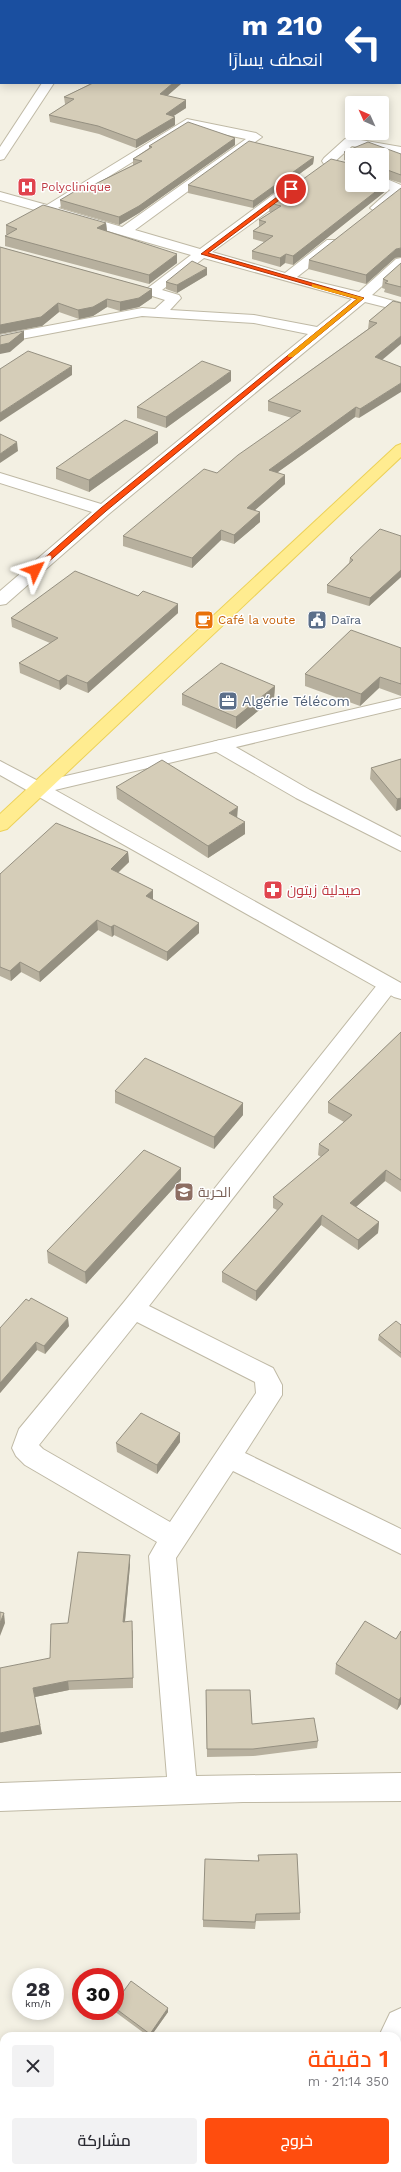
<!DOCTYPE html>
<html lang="ar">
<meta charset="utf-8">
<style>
body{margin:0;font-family:"Work Sans",Cairo,sans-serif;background:#f2f2f3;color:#2b2b33;direction:rtl;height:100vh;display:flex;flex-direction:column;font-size:15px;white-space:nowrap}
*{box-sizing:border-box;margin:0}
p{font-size:13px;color:#7c7c81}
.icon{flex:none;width:22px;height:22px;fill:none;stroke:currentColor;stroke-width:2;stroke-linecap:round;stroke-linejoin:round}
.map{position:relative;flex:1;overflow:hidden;direction:ltr}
.panel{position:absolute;left:0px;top:2032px;width:401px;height:140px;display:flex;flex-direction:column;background:#fff;border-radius:12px 12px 0 0;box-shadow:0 2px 10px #0003;direction:rtl}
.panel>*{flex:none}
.hud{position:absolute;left:0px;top:0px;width:401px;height:84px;box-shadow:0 2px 10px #0003;direction:rtl;background:#1a4fa0;color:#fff;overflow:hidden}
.needle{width:26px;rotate:315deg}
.controls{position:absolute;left:345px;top:96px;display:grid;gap:8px}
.controls a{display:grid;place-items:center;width:44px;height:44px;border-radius:4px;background:#fff;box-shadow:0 2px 10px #0003;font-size:20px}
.speed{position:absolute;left:12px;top:1968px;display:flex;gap:8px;font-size:20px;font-weight:700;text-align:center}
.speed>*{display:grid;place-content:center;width:52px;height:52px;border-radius:50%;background:#fff;box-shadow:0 2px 10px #0003;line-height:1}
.speed small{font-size:10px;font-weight:400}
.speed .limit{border:6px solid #d22;background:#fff;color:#111}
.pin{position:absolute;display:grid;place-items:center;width:34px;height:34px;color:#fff;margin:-17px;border:2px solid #fff;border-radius:50%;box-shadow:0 1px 4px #0007}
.me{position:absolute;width:44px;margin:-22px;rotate:49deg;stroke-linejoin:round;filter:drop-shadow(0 0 3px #0008)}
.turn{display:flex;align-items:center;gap:14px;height:84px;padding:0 12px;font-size:18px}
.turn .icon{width:52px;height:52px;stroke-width:2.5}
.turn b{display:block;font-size:28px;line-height:34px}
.round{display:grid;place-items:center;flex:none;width:42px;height:42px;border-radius:4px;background:#f2f2f3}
.overview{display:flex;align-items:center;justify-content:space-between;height:68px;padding:0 12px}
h1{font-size:24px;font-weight:600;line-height:30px;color:#ff4d0e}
.button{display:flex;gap:8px;margin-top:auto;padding:8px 12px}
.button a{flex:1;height:46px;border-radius:4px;background:#ff4d0e;color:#fff;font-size:16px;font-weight:600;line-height:46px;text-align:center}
.button a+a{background:#f2f2f3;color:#2b2b33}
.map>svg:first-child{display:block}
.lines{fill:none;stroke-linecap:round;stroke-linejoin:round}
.service-casing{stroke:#bfb9a5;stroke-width:16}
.minor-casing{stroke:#bfb9a5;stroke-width:2}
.tertiary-casing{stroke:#bfb9a5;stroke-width:2}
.primary-casing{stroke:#ecd158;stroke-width:2}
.service{stroke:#fff;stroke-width:14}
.minor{fill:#fff;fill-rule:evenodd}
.tertiary{fill:#fff;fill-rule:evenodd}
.primary{fill:#ffec90;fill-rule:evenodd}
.wall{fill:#b7b09e}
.shaded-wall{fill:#959081}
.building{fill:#d5cdb8;stroke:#959081}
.route{fill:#ff4d0e;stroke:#a63209}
.slow{fill:#f59e0b}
.labels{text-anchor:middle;stroke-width:3;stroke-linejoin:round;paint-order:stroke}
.far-health-label{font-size:12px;fill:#be3a42;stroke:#fff;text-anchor:start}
.far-food-label{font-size:12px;fill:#c56008;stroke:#fff;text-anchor:start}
.far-service-label{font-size:12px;fill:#4e5e75;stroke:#fff;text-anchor:start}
.service-label{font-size:14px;fill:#4e5e75;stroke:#fff;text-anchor:start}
.health-label{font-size:14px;fill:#be3a42;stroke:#fff;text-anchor:start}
.education-label{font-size:14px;fill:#785e54;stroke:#fff;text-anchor:start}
</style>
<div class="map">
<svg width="401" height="2172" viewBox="0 0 401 2172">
<rect width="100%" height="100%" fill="#f3f0e3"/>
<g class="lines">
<defs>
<polyline id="service" points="66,1 67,0"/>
<g id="minor">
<path d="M187,119L256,133L262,137L135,230L200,249L289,183H299L300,186L299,189L212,252L285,273L327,240H337L339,243L337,246L297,277L359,292L396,259L401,258V269L372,295L401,303V311L365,302L110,513L6,604L0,605V591L92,512L0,483V473L101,504L308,334L254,323L142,316L0,343V335L142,308L155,309L165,300L146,294L144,291L191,255L0,200V192L47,205ZM189,127L246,139L122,227L58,208ZM204,258L352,299L317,327L254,315L170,310L181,298L179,295L162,290Z"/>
<polygon points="349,138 401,147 401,155 352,146 332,164 324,164 322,161 324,158 345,139"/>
<polygon points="382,177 401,185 401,194 381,211 376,212 370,208 390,190 380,185 382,185"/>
<polygon points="220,740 227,742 310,790 401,837 401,851 296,798 213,750 211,746 213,742"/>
<path d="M388,978L395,980L398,985L395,990L149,1306L273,1368L282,1385V1395L245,1453L401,1529V1554L233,1471L176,1558L196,1776L401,1773V1801L243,1802L0,1811V1783L167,1777L149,1556L157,1542L25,1465L16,1456L12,1448L19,1429L124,1302L381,980ZM137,1322L255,1382L256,1393L170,1522L43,1449L39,1445Z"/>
</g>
<g id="tertiary">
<polygon points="42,83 54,83 4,159 0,160 0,147"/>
<polygon points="401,698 401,708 55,790 401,983 401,999 394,997 0,775 0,761 40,782"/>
<polygon points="401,2008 401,2049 397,2051 397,2036 379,2036 390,2013"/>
<polygon points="313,2168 347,2168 345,2172 311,2172"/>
</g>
<polygon id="primary" points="401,444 401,457 7,829 0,831 0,814 396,446"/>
</defs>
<use href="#service" class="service-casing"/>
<use href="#minor" class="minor-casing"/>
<use href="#tertiary" class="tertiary-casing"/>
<use href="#primary" class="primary-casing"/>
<use href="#service" class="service"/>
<use href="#minor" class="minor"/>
<use href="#tertiary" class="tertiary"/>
<use href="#primary" class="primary"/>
</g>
<g class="wall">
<polygon points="122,0 187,0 186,1 120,1"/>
<polygon points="271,0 370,0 369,1 269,1"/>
<polygon points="89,83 182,83 167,96 186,100 186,108 173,116 175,125 136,148 99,134 50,122 49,115 65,105 65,104 64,97 90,84"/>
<polygon points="235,145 139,213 119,225 61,208 60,200 81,191 133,165 133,159 149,148 149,146"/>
<polygon points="344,152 401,154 401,183 382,177 382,155 352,155 352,163 344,160"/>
<polygon points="314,157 313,164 253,208 188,193 188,185"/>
<polygon points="388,182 387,190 293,265 285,263 280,267 252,259 252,251 264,242 253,239 253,231 259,227 259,220 271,212 269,212 270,203"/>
<polygon points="106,223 107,231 177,263 149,284 5,246 5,236 7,235 6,234 6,225"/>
<polygon points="0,247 152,289 152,298 139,307 120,311 107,307 93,316 79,319 59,312 42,326"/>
<polygon points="395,258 366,284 308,269 309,260"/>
<polygon points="401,263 401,297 384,292 385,289 382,288 383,279"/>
<polygon points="207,275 177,293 166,289 166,282"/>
<polygon points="393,301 382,360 359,418 355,417 278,472 285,484 255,510 260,522 234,544 221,540 192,568 123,546 123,536 217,473 292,418 268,411 268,401 368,329 369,321"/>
<polygon points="231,381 166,428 137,418 137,407"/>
<polygon points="158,432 158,443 89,492 56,479 56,468"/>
<polygon points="401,536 401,577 369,606 327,593 327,585 349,563 350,558"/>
<polygon points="178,613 88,693 67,684 60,690 20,673 19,663 50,643 12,627 11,618"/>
<polygon points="401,648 401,696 379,688 360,706 305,686 305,674"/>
<polygon points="275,686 274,698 236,729 182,705 182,694"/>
<polygon points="401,759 401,809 396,811 370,779 371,768"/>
<polygon points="116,787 245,834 208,858 117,799"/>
<polygon points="128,852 129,862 118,873 153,890 153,900 199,923 199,933 167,961 114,935 112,937 98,930 40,982 21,972 11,981 0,976 0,874"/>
<polygon points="401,1032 401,1192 385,1181 356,1207 379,1222 378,1233 358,1250 321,1225 256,1301 222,1282 222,1272 277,1210 273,1208 273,1197 321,1157 318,1155 319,1144 344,1122 328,1113 328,1102"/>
<polygon points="115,1091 243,1103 243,1115 214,1149 115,1103"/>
<polygon points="181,1168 181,1180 86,1284 48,1263 47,1251"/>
<polygon points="401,1325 401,1358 378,1340 379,1335"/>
<polygon points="69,1326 45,1354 37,1350 0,1393 0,1328"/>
<polygon points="180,1433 180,1442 157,1474 117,1452 116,1443"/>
<polygon points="130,1565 125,1622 133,1631 133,1688 69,1690 35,1697 42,1734 0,1743 50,1658"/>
<polygon points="401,1631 401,1704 397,1710 335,1674 336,1664 396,1639"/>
<polygon points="206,1690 252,1724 318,1741 317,1748 253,1756 207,1757"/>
<polygon points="258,1855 300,1913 300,1920 256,1921 255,1929 203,1927 203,1920 258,1861"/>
<polygon points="115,2003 168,2012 151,2036 148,2036 114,2011 115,2011"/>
</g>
<g class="shaded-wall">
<polygon points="2,0 24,0 22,1 1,1 1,11 0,11 0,1"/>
<polygon points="179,0 187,0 186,1 179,1"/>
<rect x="329" y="0" width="9" height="1"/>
<polygon points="362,0 370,0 369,1 362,1"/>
<polygon points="1,75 1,83 0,84 0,76"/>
<polygon points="173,83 182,83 160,102 160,94"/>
<polygon points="186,100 186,108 166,121 166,114"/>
<polygon points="175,117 175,125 136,148 136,140"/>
<polygon points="235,138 235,145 139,213 119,225 119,217"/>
<polygon points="314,157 313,164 253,208 253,201"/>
<polygon points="388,182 387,190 293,265 293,256"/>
<polygon points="106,223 107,232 97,228"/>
<polygon points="401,248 401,257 395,258 366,284 366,275 396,249"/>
<polygon points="177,254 177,263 149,284 149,275"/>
<polygon points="286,254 285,263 280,267 280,258"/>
<polygon points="207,268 207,275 177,293 177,285"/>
<polygon points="152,289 152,298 139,307 120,311 120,302"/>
<polygon points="107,299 107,307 93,316 79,319 78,310"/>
<polygon points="58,303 59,312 42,326 0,334 0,325"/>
<polygon points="24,331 24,340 10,352 0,354 0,345"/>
<polygon points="401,336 401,344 375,366 375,357"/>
<polygon points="72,366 72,375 0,422 0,413"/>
<polygon points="231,371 231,381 166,428 166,417"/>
<polygon points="401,383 401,392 359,418 360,409"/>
<polygon points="356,407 355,417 268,479 269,470"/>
<polygon points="158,432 158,443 89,492 89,480"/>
<polygon points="17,442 18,451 0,463 0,454"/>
<polygon points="285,475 285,484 247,517 247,508"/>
<polygon points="260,512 260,522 234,544 234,535"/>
<polygon points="221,530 221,540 192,568 192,558"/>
<polygon points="401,570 401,577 369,606 370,598"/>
<polygon points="178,604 178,613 88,693 87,683"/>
<polygon points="67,675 67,684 60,690 59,681"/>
<polygon points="380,677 379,688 360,706 361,694"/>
<polygon points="275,686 274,698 236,729 236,717"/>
<polygon points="401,798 401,809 396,811 397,799"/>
<polygon points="238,807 237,819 229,813"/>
<polygon points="245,822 245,834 208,858 208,846"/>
<polygon points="128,852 129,862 111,879 111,869"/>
<polygon points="153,890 153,900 146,906 146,896"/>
<polygon points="97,920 98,930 40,982 39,972"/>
<polygon points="199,923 199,933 167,961 167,952"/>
<polygon points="114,925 114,935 112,937 111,927"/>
<polygon points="20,962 21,972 11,981 10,971"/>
<polygon points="243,1103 243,1115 214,1149 214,1137"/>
<polygon points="181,1168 181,1180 86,1284 85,1272"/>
<polygon points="386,1170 385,1181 349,1213 350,1203"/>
<polygon points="322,1215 321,1225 256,1301 256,1291"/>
<polygon points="379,1222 378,1233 358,1250 358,1240"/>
<polygon points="68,1318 69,1326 45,1354 44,1346"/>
<polygon points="36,1342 37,1350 0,1393 0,1383"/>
<polygon points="180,1433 180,1442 157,1474 157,1465"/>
<polygon points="130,1555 130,1565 124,1631 123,1622"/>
<polygon points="4,1613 5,1623 0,1636 0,1623"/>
<polygon points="68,1681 69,1690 35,1697 33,1688"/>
<polygon points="401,1697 401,1704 397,1710 399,1700"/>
<polygon points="40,1725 42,1734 0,1743 0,1733"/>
<polygon points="168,2008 168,2012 151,2036 150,2036 150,2034"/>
<polygon points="148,2168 154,2168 154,2170 152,2172 145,2172"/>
</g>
<g class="building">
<polygon points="122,0 171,0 170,1 120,1"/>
<polygon points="271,0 313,0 312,1 269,1"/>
<polygon points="0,63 1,63 1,75 0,76"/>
<polygon points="93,83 173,83 160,94 186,100 166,114 175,117 136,140 98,126 49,115 74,99 64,97"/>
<polygon points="188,122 235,138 139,206 119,217 60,200 77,190 81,191 142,161 133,159 152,147 149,146"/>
<polygon points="249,141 314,157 253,201 188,185"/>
<polygon points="368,142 401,154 401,175 382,168 382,155 354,155 344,152"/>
<polygon points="331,159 352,164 352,185 382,185 382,178 388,182 293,256 286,254 280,258 252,251 273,236 253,231 266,222 259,220 281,206 270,203"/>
<polygon points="401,188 401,248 396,249 366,275 309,260"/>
<polygon points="43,205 106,223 97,228 177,254 149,275 5,236 17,229 6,225"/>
<polygon points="0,247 152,289 139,298 120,302 107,299 93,307 78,310 58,303 41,317 0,325"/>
<polygon points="192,261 207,268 177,285 166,282"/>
<polygon points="401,263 401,287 385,283 388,281 383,279"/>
<polygon points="393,301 401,303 401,336 375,357 401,367 401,383 360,409 356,407 269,470 285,475 247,508 260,512 234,535 221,530 192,558 123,536 204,469 217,473 238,455 301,411 268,401 377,323 369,321"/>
<polygon points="24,331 9,343 0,345 0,336"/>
<polygon points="28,351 72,366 0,413 0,369"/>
<polygon points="202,361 231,371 166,417 137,407"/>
<polygon points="125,420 158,432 89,480 56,468"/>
<polygon points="0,434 17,442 0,454"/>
<polygon points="380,529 401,536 401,570 370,598 327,585 353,560 350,558"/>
<polygon points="75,571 138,596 143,591 178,604 87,683 67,675 59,681 19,663 58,638 11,618"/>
<polygon points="351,630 401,648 401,684 380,677 361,694 305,674"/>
<polygon points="221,663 275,686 236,717 182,694"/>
<polygon points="401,759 401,798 397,799 371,768"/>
<polygon points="162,760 238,807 229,813 245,822 208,846 116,787"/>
<polygon points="56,823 128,852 111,869 153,890 146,896 199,923 167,952 114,925 111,927 97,920 39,972 20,962 10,971 0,967 0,874"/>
<polygon points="401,1032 401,1180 386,1170 350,1203 379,1222 358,1240 322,1215 256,1291 222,1272 283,1204 273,1197 329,1150 319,1144 352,1115 328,1102"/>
<polygon points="145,1058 243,1103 214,1137 115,1091"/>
<polygon points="144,1150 181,1168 85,1272 47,1251"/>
<polygon points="31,1298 68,1318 44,1346 36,1342 0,1383 0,1328 26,1299 29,1301"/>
<polygon points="396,1321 401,1325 401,1353 379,1335"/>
<polygon points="141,1413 180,1433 157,1465 116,1443"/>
<polygon points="78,1552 130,1555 123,1622 132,1621 133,1678 68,1681 33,1688 40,1725 0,1733 0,1668 50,1658 51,1624 68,1623"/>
<polygon points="0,1612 4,1613 0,1623"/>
<polygon points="365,1621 396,1639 401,1631 401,1697 399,1700 336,1664"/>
<polygon points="206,1690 250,1690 252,1724 314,1718 318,1741 253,1749 207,1749"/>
<polygon points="297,1854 300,1913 256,1914 255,1922 203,1920 205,1859 259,1861 258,1855"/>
<polygon points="131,1981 168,2008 150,2034 115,2008 115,2003"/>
<polygon points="28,2168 148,2168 145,2172 108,2172 107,2171 107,2172 25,2172"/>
</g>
<polygon class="route" points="289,188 294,189 208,253 364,298 106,511 37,572 32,572 32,569 101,508 357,299 201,254"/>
<polygon class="slow" points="312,284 364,298 293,357 288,357 288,355 357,299 312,287"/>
<defs>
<symbol id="hospital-square" viewBox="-11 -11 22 22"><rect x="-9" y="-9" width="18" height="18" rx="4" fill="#e0444e" stroke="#fff"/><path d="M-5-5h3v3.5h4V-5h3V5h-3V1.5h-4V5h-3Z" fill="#fff"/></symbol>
<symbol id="cafe-square" viewBox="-11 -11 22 22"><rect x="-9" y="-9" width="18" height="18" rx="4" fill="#e8710a" stroke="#fff"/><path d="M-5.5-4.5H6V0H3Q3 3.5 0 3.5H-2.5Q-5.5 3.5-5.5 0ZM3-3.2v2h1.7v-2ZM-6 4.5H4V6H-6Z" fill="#fff"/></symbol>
<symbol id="civic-square" viewBox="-11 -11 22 22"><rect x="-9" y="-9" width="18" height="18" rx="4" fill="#5c6f8a" stroke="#fff"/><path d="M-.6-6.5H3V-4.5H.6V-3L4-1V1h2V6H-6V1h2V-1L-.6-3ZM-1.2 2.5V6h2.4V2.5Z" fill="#fff"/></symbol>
<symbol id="office-square" viewBox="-11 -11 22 22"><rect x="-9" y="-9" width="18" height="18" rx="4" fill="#5c6f8a" stroke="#fff"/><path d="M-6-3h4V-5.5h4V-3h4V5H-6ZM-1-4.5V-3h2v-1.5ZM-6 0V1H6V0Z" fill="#fff"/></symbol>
<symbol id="pharmacy-square" viewBox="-11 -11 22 22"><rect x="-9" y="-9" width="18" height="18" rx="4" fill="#e0444e" stroke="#fff"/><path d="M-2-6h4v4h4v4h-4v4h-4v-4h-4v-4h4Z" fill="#fff"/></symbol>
<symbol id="school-square" viewBox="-11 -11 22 22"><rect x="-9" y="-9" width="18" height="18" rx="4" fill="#8d6e63" stroke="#fff"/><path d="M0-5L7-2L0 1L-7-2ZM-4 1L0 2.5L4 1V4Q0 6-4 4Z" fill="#fff"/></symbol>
</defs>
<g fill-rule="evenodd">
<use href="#hospital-square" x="16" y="176" width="22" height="22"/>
<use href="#cafe-square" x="193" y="609" width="22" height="22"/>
<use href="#civic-square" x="306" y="609" width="22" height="22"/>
<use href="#office-square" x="217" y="690" width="22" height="22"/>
<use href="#pharmacy-square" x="262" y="879" width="22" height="22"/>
<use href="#school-square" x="173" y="1181" width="22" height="22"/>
</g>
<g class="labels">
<g class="far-health-label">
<text x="41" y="191">Polyclinique</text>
</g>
<g class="far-food-label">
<text x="218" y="624">Café la voute</text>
</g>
<g class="far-service-label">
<text x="331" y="624">Daïra</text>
</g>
<g class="service-label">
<text x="242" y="706">Algérie Télécom</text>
</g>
<g class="health-label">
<text x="287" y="895">صيدلية زيتون</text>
</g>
<g class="education-label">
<text x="198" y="1197">الحرية</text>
</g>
</g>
</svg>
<div class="controls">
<a><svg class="needle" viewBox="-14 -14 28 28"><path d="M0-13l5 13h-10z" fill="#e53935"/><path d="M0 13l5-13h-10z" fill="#7c7c81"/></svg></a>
<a><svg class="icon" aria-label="search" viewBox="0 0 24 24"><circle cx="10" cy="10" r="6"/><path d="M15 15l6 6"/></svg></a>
</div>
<div class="speed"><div>28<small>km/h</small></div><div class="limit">30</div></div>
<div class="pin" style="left:291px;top:189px;background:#d93025"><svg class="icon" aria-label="arrive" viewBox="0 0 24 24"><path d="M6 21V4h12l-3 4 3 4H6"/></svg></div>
<svg class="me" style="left:35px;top:570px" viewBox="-20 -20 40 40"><path d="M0-17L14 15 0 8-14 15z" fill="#ff4d0e" stroke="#fff" stroke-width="4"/></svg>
<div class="hud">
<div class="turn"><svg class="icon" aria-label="left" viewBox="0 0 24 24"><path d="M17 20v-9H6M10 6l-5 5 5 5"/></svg><div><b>210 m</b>انعطف يسارًا</div></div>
</div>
<section class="panel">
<div class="overview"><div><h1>1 دقيقة</h1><p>350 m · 21:14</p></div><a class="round"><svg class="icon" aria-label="close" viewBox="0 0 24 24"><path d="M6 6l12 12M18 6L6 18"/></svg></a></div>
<div class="button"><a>خروج</a><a>مشاركة</a></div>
</section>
</div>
